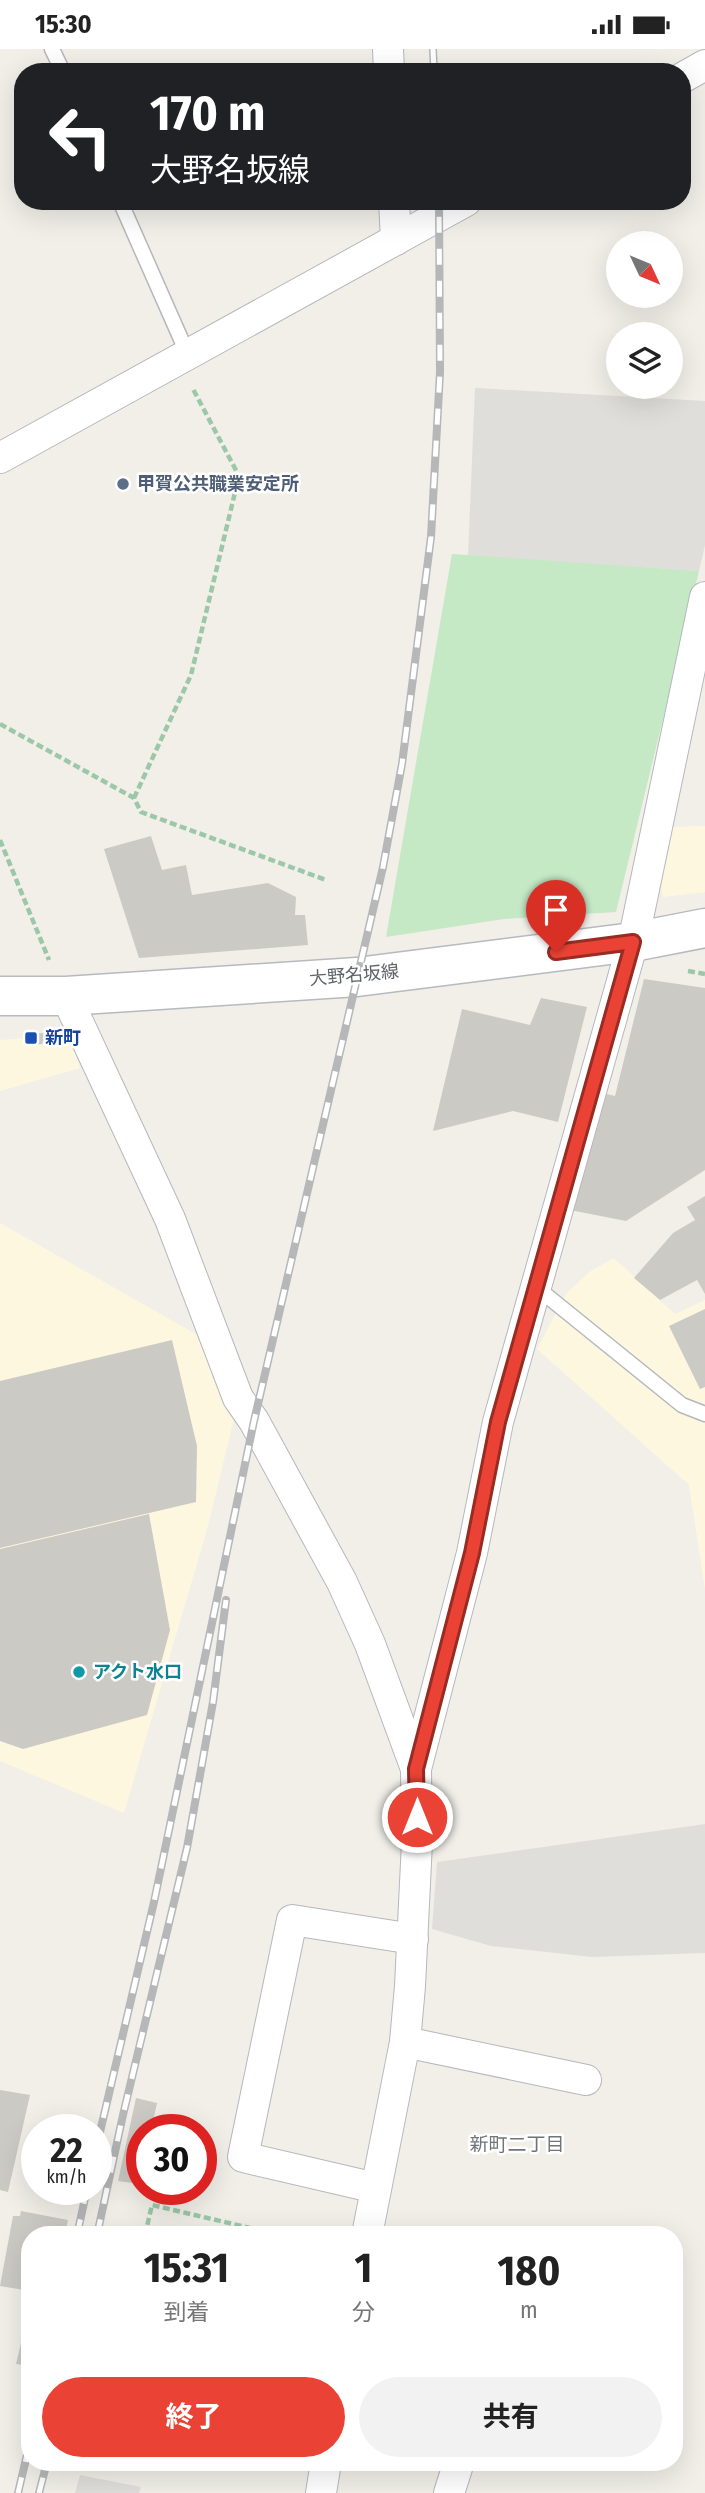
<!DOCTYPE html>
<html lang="ja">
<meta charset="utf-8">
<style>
body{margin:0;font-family:"Fira Sans Condensed","Noto Sans JP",sans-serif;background:#f2f2f2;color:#222;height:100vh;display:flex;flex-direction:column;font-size:26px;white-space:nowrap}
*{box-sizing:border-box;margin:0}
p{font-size:23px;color:#767676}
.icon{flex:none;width:38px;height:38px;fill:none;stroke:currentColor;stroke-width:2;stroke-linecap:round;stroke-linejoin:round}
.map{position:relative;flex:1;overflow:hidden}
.drawer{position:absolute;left:21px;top:2177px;width:662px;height:245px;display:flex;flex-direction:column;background:#fff;border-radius:28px;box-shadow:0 7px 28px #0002}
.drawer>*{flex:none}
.guide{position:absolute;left:14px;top:14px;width:677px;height:147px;border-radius:28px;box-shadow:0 7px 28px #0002;background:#202124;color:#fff;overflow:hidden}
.needle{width:46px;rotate:134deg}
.buttons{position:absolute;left:606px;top:182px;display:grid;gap:14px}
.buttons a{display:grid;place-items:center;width:77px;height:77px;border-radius:50%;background:#fff;box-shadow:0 7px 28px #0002;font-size:35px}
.speed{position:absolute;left:21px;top:2065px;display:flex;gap:14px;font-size:35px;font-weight:700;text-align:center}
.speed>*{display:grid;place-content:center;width:91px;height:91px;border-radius:50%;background:#fff;box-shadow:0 7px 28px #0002;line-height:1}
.speed small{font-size:18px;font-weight:400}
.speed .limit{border:10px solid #d22;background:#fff;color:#111}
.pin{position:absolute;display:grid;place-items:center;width:60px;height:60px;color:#fff;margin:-72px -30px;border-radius:50% 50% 50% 0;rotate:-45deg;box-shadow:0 0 7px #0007}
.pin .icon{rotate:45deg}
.me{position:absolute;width:77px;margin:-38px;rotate:0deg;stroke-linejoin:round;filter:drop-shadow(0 0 5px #0008)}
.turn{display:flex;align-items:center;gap:24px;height:147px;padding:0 21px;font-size:32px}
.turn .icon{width:91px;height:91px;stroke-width:2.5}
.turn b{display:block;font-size:49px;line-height:60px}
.eta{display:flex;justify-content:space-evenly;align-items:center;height:119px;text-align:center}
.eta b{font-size:42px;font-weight:700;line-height:49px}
.action{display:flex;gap:14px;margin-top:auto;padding:14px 21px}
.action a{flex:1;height:80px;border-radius:42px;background:#ea4335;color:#fff;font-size:28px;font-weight:700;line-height:80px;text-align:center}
.action a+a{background:#f2f2f2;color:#222}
.status{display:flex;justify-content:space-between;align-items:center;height:49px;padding:0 35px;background:#fff;direction:ltr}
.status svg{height:19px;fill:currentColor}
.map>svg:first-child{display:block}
.commercial{fill:#fef7e0}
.industrial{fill:#e0deda}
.green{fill:#c5e8c5}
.building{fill:#cccac5}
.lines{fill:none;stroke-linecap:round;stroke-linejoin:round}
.lane-casing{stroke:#b5b8bc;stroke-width:17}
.street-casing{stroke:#b5b8bc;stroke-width:32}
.secondary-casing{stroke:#b6babf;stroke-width:41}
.path{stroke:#9cc7a9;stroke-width:4.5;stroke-dasharray:7 3.5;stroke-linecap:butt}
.lane{stroke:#fff;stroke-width:14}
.street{stroke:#fff;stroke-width:30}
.secondary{stroke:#fff;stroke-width:38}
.rail-casing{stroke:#b6b7b8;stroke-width:8}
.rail{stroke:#fff;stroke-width:5;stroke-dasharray:16;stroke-linecap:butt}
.route-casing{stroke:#982c22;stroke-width:18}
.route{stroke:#ea4335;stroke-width:12}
.service-dot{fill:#5c6f8a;stroke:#fff;stroke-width:2.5}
.transit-dot{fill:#1a4fb4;stroke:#fff;stroke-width:2.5}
.culture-dot{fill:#0f9aa8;stroke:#fff;stroke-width:2.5}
.labels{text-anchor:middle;stroke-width:5;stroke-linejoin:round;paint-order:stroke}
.service-label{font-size:18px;font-weight:bold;fill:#4e5e75;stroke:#fff;text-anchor:start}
.street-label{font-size:18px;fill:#5f6368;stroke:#fff}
.transit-label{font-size:18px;font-weight:bold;fill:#164399;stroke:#fff;text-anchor:start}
.culture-label{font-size:18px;font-weight:bold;fill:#0d838f;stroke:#fff;text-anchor:start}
.neighbourhood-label{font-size:19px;fill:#70757a;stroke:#fff}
</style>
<div class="status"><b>15:30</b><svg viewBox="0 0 49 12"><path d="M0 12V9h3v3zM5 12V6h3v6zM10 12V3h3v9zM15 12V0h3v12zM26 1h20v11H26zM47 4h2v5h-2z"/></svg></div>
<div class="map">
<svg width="705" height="2444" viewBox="0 0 705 2444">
<rect width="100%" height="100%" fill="#f1efe8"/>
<g class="commercial">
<polygon points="705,777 705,843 663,848 660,828 669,778"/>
<polygon points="69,986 80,1019 0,1042 0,991"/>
<polygon points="0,1174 208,1292 237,1357 208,1477 124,1764 0,1712"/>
<polygon points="614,1209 675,1265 705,1251 705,1540 689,1436 537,1300 566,1245 589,1223"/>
</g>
<g class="industrial">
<polygon points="475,339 705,352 705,496 699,522 468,507"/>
<polygon points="705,1775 705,1904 592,1908 491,1897 432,1880 437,1813"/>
<polygon points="80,2426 141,2438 139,2444 75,2444"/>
</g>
<polygon class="green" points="452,505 699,522 616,863 504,870 386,888"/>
<g class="building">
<polygon points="151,787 162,821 186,816 192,846 268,834 296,848 295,866 305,866 308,896 139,909 104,800"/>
<polygon points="644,930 705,939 705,1121 626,1172 570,1161 599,1043 615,1047"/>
<polygon points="541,949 587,958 558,1073 513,1062 433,1082 462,960 530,976"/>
<polygon points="57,983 57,994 29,996 29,985"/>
<polygon points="705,1147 705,1245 697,1231 660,1251 634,1229 673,1184 695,1171 687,1158"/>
<polygon points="705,1260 705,1338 700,1340 669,1277"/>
<polygon points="172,1291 197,1397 196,1453 0,1499 0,1332"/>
<polygon points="149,1465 170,1581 147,1666 23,1700 0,1692 0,1500"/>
<polygon points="0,2041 30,2046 8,2143 0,2141"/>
<polygon points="136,2049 157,2054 151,2081 142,2081 142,2121 139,2135 118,2132"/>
<polygon points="21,2162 68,2171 65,2186 30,2186 30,2242 0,2237 13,2167 20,2167"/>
<polygon points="29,2260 30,2260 30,2317 16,2315"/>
</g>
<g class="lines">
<defs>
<g id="lane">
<polyline points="52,0 63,23"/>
<polyline points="120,152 188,306"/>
<polyline points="536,1238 682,1356 705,1365"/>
</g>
<g id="street">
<polyline points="388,0 389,23"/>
<polyline points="682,29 705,16"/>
<polyline points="394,152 396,191"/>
<polyline points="0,409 466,152"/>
<polyline points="66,947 170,1170 238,1349 254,1372 342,1533 370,1595 416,1720"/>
<polyline points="405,1993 586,2031"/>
<polyline points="376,2139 243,2108 292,1871 413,1890"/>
<polyline points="367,2186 405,1993 410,1937 417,1793 416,1720 472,1504 498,1373 633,893 705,548"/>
<polyline points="321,2444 326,2413"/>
<polyline points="449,2444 459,2413"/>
</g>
<polyline id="secondary" points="0,947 66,947 357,928 633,893 705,879"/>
</defs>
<use href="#lane" class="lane-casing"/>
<use href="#street" class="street-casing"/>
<use href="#secondary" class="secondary-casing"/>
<g class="path">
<polyline points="0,675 134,749 141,763 326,831"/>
<polyline points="134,749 191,626 239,427 193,340"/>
<polyline points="0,791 49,911"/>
<polyline points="688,922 705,925"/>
<polyline points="119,2186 121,2178"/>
<polyline points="145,2186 152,2156 280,2186"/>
</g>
<use href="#lane" class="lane"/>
<use href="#street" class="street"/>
<use href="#secondary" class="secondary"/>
<defs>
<g id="rail">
<polyline points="433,0 434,23"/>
<polyline points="96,2100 154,1853 254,1372 383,818 402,715 431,488 440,323 439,152"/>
<polyline points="77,2186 87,2140"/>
<polyline points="97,2186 123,2066 187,1799 213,1653 226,1551"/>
<polyline points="18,2444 30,2393"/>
<polyline points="39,2444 47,2413"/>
</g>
</defs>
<use href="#rail" class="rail-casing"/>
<use href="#rail" class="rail"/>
</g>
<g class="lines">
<defs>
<polyline id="route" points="417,1768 416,1720 472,1504 498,1373 633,893 556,903"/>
</defs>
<use href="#route" class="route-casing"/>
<use href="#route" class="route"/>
</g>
<circle class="service-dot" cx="123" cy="435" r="7"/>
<rect class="transit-dot" x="24" y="982" width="14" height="14" rx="3.5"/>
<circle class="culture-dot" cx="79" cy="1623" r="7"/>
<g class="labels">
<g class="service-label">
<text x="137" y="441">甲賀公共職業安定所</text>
</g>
<g class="street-label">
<text transform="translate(354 926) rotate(-5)" y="6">大野名坂線</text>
</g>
<g class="transit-label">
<text x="45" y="995">新町</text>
</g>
<g class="culture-label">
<text x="93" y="1629">アクト水口</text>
</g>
<g class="neighbourhood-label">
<text x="517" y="2102">新町二丁目</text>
</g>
</g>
</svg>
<div class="buttons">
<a><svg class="needle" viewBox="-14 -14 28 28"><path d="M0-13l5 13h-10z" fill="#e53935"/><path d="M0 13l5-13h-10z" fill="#767676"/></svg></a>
<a><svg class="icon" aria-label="layers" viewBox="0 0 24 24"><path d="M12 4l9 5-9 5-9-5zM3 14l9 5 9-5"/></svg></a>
</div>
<div class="speed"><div>22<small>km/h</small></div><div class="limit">30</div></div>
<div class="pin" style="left:556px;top:903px;background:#d93025"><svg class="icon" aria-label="arrive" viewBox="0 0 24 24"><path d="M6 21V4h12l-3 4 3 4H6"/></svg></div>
<svg class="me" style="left:417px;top:1768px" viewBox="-20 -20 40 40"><circle r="17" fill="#ea4335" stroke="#fff" stroke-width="3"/><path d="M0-11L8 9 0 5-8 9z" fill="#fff"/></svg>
<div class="guide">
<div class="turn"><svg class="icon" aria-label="left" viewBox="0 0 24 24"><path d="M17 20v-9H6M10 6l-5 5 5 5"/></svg><div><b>170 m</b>大野名坂線</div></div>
</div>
<section class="drawer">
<div class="eta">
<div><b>15:31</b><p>到着</p></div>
<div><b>1</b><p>分</p></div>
<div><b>180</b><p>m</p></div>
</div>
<div class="action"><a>終了</a><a>共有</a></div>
</section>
</div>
